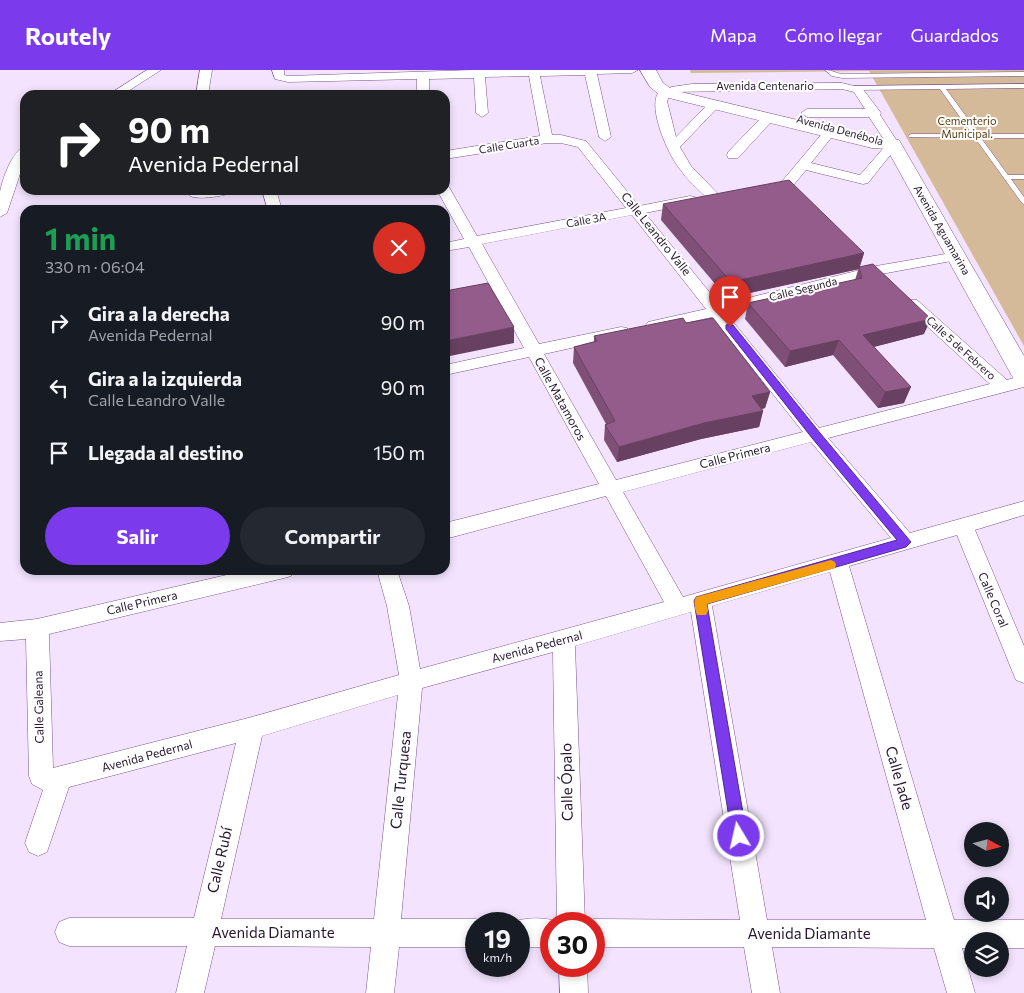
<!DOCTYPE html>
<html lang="es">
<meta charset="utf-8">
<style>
body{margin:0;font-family:Commissioner,sans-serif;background:#242831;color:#f1f3f6;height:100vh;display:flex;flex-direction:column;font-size:19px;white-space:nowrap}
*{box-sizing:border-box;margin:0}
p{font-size:16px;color:#9ea1a6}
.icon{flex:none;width:28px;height:28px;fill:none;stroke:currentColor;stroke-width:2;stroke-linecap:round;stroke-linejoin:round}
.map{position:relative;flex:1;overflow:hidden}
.panel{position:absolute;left:20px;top:135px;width:430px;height:370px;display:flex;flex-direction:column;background:#171b24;border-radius:15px;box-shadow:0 2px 8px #0003}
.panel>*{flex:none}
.guide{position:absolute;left:20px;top:20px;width:430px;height:105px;border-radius:15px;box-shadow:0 2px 8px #0003;background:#202124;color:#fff;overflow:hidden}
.needle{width:32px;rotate:97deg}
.fabs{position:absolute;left:964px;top:752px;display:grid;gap:10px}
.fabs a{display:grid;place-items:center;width:45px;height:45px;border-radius:50%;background:#171b24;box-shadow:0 2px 8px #0003;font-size:25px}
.speed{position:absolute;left:465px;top:842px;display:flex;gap:10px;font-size:25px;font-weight:700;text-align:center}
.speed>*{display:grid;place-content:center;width:65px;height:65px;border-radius:50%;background:#171b24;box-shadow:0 2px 8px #0003;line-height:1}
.speed small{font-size:12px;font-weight:400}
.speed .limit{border:8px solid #d22;background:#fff;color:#111}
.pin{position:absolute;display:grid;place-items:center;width:42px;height:42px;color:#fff;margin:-51px -21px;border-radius:50% 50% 50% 0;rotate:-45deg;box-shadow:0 0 5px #0007}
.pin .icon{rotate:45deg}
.me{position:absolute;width:55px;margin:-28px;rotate:351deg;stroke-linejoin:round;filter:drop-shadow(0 0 4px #0008)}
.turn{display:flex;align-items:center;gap:18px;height:105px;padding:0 25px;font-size:22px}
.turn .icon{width:65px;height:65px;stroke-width:2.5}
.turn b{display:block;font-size:35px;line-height:42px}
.round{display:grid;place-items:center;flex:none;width:52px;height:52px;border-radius:26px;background:#242831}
.headline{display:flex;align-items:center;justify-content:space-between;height:85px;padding:0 25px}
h1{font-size:30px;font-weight:700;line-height:38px;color:#1e9e55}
.cta{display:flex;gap:10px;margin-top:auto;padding:10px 25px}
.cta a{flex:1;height:58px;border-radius:30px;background:#7c3aed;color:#fff;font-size:20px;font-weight:700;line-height:58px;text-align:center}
.cta a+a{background:#242831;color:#f1f3f6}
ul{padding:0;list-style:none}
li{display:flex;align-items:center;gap:15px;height:65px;padding:0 25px}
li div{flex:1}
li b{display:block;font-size:19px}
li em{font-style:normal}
header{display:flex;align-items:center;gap:30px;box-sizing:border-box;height:70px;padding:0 25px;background:#7c3aed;color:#fff}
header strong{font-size:24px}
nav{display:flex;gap:28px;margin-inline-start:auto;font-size:18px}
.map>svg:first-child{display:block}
.green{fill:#d5ba99}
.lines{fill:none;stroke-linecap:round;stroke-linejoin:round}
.lane-casing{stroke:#7a558f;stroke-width:1}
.street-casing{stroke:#7a558f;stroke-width:1}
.primary-casing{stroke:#7a558f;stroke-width:1}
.lane{fill:#fff;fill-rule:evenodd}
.street{fill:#fff;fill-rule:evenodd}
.primary{fill:#fff;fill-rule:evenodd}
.wall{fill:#7f4f78}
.shaded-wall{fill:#684061}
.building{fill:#945c8b;stroke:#684061}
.route{fill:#7c3aed;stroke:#51269a}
.slow{fill:#f59e0b}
.labels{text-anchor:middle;stroke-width:4;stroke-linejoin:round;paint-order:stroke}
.far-street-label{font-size:11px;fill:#25162d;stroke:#fff}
.far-park-label{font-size:11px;fill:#583b10;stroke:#fff}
.street-label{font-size:12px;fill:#25162d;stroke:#fff}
.near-street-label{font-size:15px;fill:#25162d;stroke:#fff}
</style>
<header>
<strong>Routely</strong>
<nav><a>Mapa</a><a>Cómo llegar</a><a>Guardados</a></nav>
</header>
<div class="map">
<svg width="1024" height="923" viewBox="0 0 1024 923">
<rect width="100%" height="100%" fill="#f3e3fe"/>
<polygon class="green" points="690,0 1024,0 1024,276 869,1 691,3"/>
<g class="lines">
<defs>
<g id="lane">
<path d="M825,0C832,0 835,3 842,4L1024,2V6L842,8L832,6Z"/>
<polygon points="1024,14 1024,18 946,19 979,64 1024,64 1024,68 981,68 1008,105 1024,105 1024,109 1011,109 1024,127 1024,134 1022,133 975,68 909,67 908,66 911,64 972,64 940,19 854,20 851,18 854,16"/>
</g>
<g id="street">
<polygon points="147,0 161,0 122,25 108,25"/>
<polygon points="200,0 212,0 208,25 196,25"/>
<path d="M272,0H284V5L288,6L473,0H638L632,3L597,4L611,67L605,71L599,67L585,5L540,6L552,65H561L586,71L639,136L690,126L695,127L697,130L695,133L645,143L720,235L876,196L957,182L962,183L964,186L962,189L876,205L726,243L819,358L990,314L905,236L903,233L905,230H917L1007,310L1024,305V317L828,368L910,463L1024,431V445L975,460L1024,576V613L1016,610L1013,603L957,465L849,496L954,850H1024V878H1000V871H972V878H962L975,923H947L934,878L772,877L780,923H752L744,877H594V854H551V877H519V854L509,853C523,848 544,846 557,852L553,582L422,618L401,849H476L486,854H476V877H399L394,923H366L371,877L215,876L204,923H176L187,876H69L59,872L55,862L59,852L69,848H194L236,673L69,717L47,782L38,786L29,782L25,773L43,720L32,714L29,706L26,569L0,571V553L37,549L248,500H294L291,506L284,508L49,564L53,698L252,647L399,605L387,536L377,500H397L409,536L420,599L664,532L606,426L445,469V453L599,414L529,287L445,305V295L524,278L469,177L445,181V173L464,169L437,120H445V116L449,117L477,166L626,138L578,77L561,73H547L445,89V81L540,66L529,6L485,7L488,43L482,47L476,43L474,8L429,9V25H417V9L288,12L275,9ZM632,145L706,239L648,252L646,255L648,258L654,260L712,247L803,362L616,410L544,284L621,267L627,266L629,262L627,258L621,257L539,274L482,174ZM811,372L891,468L683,527L623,422ZM830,502L926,850H767L712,536ZM691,542L740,850L594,849L585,853L575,576ZM398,625L374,849H221L262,666Z"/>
<path d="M842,13L862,18L881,43L880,45L899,74L868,113L863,114L806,100L791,118L786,119L779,115L825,60L829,59L835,63L811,93L860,105L887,74L869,47H807L801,43L807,39H865L854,22L842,19L672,22L667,31L676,67L710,32L714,31L720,35L680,77L691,96L720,126L713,130L708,129C698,119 687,110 679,98C668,84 648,39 658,23L670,20L671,17L692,14Z"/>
<polygon points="768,44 774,48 772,51 738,88 728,88 727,85 728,82 764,45"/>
<path d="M25,77V89L7,143L0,147C0,139 0,130 0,122C2,110 12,80 25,77Z"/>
<path d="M202,120H236C230,126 195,131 189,125L191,122Z"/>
<polygon points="262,120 276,120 282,140 268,140"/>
<polygon points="559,896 587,896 588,923 560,923"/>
</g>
<polygon id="primary" points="640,0 656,0 663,13 673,20 872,68 899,70 1024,286 1024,314 1016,311 1012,306 887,79 872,78 661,26 650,17"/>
</defs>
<use href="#lane" class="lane-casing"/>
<use href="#street" class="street-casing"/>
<use href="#primary" class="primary-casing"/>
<use href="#lane" class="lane"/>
<use href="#street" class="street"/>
<use href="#primary" class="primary"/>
</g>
<g class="wall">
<polygon points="663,134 864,183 859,199 727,228 661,150"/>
<polygon points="859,197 924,264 874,277 904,333 878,338 833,285 785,297 745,249 748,233 855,210"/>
<polygon points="686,253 770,322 765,338 762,339 763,341 759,357 701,369 617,392 604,370 605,355 606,354 573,293 574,277 594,272 594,266"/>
</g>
<g class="shaded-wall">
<polygon points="864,183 859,199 727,228 731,212"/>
<polygon points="931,249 924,264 857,281 863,265"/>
<polygon points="514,257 514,273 445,287 445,271"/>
<polygon points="839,270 833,285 785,297 790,281"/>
<polygon points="911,317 904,333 878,338 885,322"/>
<polygon points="770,322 765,338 748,342 752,326"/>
<polygon points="763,341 759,357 701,369 617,392 619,377 704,353"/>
</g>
<g class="building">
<polygon points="789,110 864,183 731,212 663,134"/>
<polygon points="873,194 931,249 863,265 911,317 885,322 839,270 790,281 748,233 862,208 859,197"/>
<polygon points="488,213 514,257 445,271 445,221"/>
<polygon points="683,248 686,253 713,248 770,322 752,326 763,341 704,353 619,377 605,355 615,351 574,277 597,271 594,266"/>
</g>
<polygon class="route" points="730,254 733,255 820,363 911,472 906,477 707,534 747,766 744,771 739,773 734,771 732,766 694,531 696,527 897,470 812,368 726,259 726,255"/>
<path class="slow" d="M831,490L835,492L836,495L835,498L707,534L708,541L706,545H697C695,539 693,532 696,527Z"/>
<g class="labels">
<g class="far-street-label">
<text x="765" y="20">Avenida Centenario</text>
<text transform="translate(840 60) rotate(15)" y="4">Avenida Denébola</text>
<text transform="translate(509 75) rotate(-9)" y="4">Calle Cuarta</text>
<text transform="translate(586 150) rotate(-11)" y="4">Calle 3A</text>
<text transform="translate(942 160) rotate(60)" y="4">Avenida Aguamarina</text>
<text transform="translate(803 219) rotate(-14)" y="4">Calle Segunda</text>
<text transform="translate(961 278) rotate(42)" y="4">Calle 5 de Febrero</text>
</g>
<g class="far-park-label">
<text x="967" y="55">Cementerio<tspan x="967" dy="13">Municipal.</tspan></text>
</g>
<g class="street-label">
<text transform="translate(656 164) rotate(51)" y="4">Calle Leandro Valle</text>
<text transform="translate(560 329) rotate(61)" y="4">Calle Matamoros</text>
<text transform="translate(735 386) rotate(-14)" y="4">Calle Primera</text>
<text transform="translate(993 530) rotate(67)" y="4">Calle Coral</text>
<text transform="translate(142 533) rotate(-13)" y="4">Calle Primera</text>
<text transform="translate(537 577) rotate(-15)" y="4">Avenida Pedernal</text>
<text transform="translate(39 637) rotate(-91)" y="4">Calle Galeana</text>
<text transform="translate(147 686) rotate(-15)" y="4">Avenida Pedernal</text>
</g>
<g class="near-street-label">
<text transform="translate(899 708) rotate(74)" y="5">Calle Jade</text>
<text transform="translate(401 710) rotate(-84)" y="5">Calle Turquesa</text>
<text transform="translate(567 712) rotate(-91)" y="5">Calle Ópalo</text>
<text transform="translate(220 790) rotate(-77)" y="5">Calle Rubí</text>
<text x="273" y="868">Avenida Diamante</text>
<text x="809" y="869">Avenida Diamante</text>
</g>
</g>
</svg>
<div class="fabs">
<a><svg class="needle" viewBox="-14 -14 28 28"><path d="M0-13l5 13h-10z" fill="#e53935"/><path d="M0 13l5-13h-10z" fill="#9ea1a6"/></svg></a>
<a><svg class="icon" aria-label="sound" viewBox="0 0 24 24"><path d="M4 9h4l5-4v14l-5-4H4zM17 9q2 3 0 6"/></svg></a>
<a><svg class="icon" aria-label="layers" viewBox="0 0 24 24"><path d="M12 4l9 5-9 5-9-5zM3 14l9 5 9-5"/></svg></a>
</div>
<div class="speed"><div>19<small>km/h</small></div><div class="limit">30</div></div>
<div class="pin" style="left:730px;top:257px;background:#d93025"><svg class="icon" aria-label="arrive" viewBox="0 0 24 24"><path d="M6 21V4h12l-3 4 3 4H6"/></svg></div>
<svg class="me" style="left:739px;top:766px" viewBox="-20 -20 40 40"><circle r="17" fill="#7c3aed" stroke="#fff" stroke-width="3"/><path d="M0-11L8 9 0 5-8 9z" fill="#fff"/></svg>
<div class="guide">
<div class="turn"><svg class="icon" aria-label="right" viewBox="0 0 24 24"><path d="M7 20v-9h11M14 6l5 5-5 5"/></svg><div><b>90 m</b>Avenida Pedernal</div></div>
</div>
<section class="panel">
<div class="headline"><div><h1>1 min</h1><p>330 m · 06:04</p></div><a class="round" style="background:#d93025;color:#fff"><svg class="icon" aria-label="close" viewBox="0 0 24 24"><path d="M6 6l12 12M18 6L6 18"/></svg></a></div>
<ul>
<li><svg class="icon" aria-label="right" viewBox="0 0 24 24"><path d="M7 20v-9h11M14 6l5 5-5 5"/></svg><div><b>Gira a la derecha</b><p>Avenida Pedernal</p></div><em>90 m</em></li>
<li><svg class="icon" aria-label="left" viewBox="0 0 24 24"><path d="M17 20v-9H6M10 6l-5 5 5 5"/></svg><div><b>Gira a la izquierda</b><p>Calle Leandro Valle</p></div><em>90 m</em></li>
<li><svg class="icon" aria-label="arrive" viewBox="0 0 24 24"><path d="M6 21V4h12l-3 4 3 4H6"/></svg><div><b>Llegada al destino</b></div><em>150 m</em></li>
</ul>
<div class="cta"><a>Salir</a><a>Compartir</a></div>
</section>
</div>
